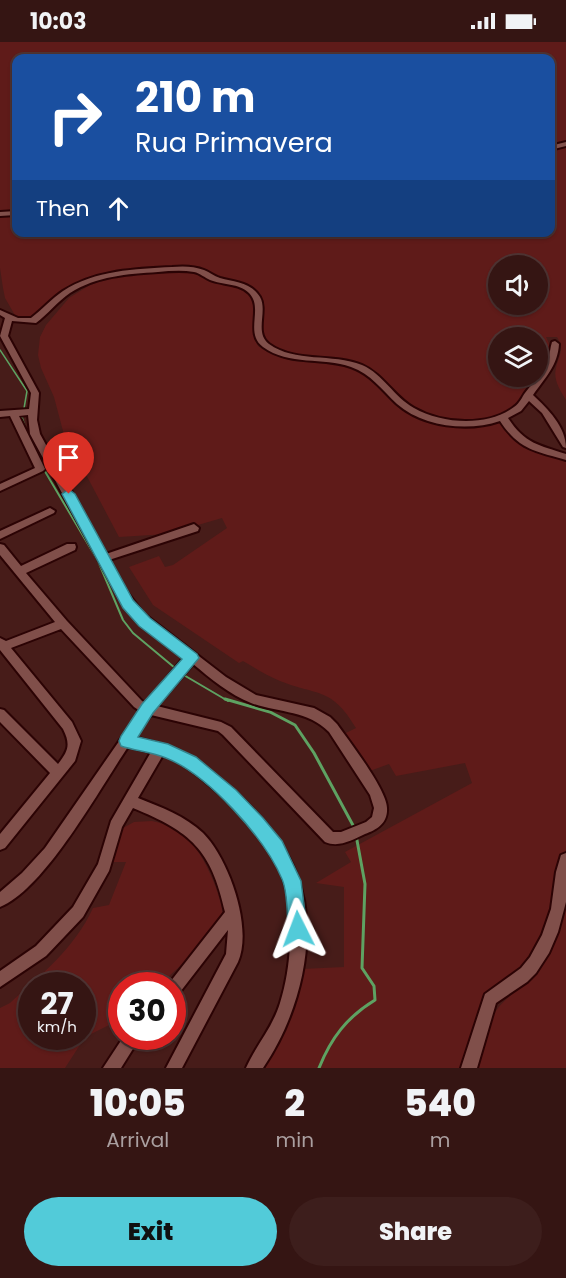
<!DOCTYPE html>
<style>
body{margin:0;font-family:Poppins,sans-serif;background:#3d1e1c;color:#f1f3f6;height:100vh;display:flex;flex-direction:column;font-size:22px;white-space:nowrap}
*{box-sizing:border-box;margin:0}
p{font-size:20px;color:#aa9fa0}
.icon{flex:none;width:33px;height:33px;fill:none;stroke:currentColor;stroke-width:2;stroke-linecap:round;stroke-linejoin:round}
.map{position:relative;height:1026px;overflow:hidden}
.details{display:flex;flex-direction:column;background:#351513;flex:1}
.details>*{flex:none}
.top-card{position:absolute;left:12px;top:12px;width:543px;height:183px;border-radius:12px;box-shadow:0 2px 4px #0004,0 0 0 2px #4f3433;background:#1a4fa0;color:#fff;overflow:hidden}
.controls{position:absolute;left:488px;top:213px;display:grid;gap:12px}
.controls a{display:grid;place-items:center;width:60px;height:60px;border-radius:50%;background:#351513;box-shadow:0 2px 4px #0004,0 0 0 2px #4f3433;font-size:30px}
.speed{position:absolute;left:18px;top:930px;display:flex;gap:12px;font-size:30px;font-weight:700;text-align:center}
.speed>*{display:grid;place-content:center;width:78px;height:78px;border-radius:50%;background:#351513;box-shadow:0 2px 4px #0004,0 0 0 2px #4f3433;line-height:1}
.speed small{font-size:15px;font-weight:400}
.speed .limit{border:9px solid #d22;background:#fff;color:#111}
.pin{position:absolute;display:grid;place-items:center;width:51px;height:51px;color:#fff;margin:-62px -26px;border-radius:50% 50% 50% 0;rotate:-45deg;box-shadow:0 0 6px #0007}
.pin .icon{rotate:45deg}
.me{position:absolute;width:66px;margin:-33px;rotate:357deg;stroke-linejoin:round;filter:drop-shadow(0 0 4px #0008)}
.turn{display:flex;align-items:center;gap:21px;height:126px;padding:0 24px;font-size:27px}
.turn .icon{width:78px;height:78px;stroke-width:2.5}
.turn b{display:block;font-size:42px;line-height:51px}
.then{display:flex;align-items:center;height:57px;padding:0 24px;background:#0003;gap:12px;font-size:22px}
.eta{display:flex;justify-content:space-evenly;align-items:center;height:102px;text-align:center}
.eta b{font-size:36px;font-weight:800;line-height:42px}
.primary-button{display:flex;gap:12px;margin-top:auto;padding:12px 24px}
.primary-button a{flex:1;height:69px;border-radius:36px;background:#52cbd9;color:#111;font-size:24px;font-weight:800;line-height:69px;text-align:center}
.primary-button a+a{background:#3d1e1c;color:#f1f3f6}
.status{display:flex;justify-content:space-between;align-items:center;height:42px;padding:0 30px;background:#351513;direction:ltr}
.status svg{height:16px;fill:currentColor}
.map>svg:first-child{display:block}
.green{fill:#5f1b19;fill-rule:evenodd}
.lines{fill:none;stroke-linecap:round;stroke-linejoin:round}
.stream-far2{stroke:#5ea262;stroke-width:1.5}
.stream-far1{stroke:#5ea262;stroke-width:2}
.stream{stroke:#5ea262;stroke-width:3}
.minor-casing{stroke:#2b0304;stroke-width:4}
.minor{fill:#804f4a;fill-rule:evenodd}
.route{fill:#52cbd9;stroke:#35848d;stroke-width:1.5}
</style>
<div class="status"><b>10:03</b><svg viewBox="0 0 49 12"><path d="M0 12V9h3v3zM5 12V6h3v6zM10 12V3h3v9zM15 12V0h3v12zM26 1h20v11H26zM47 4h2v5h-2z"/></svg></div>
<div class="map">
<svg width="566" height="1026" viewBox="0 0 566 1026">
<rect width="100%" height="100%" fill="#471c19"/>
<g class="green">
<polygon points="0,0 566,0 566,100 551,104 550,16 16,16 16,169 0,171"/>
<path d="M566,103V358C560,348 553,338 556,326C559,313 565,307 557,295H546C557,316 548,321 536,339C528,350 520,363 508,370C481,386 432,381 407,362C392,350 382,331 363,323C346,315 327,318 308,316C292,315 276,308 262,298L254,250L203,229L161,226L119,228L98,232L78,240L64,249L36,276L27,278L16,275L5,256L3,246L0,226V173L16,172V190H550L551,108ZM498,224H537V262H498ZM498,296H537V334H498Z"/>
<path d="M159,230L196,231L247,250L255,263L253,283L255,298L258,304L271,312L293,319L339,323L359,328L370,334L405,367L461,384L488,382L502,378L523,405L566,419V808L556,838L550,879L524,927L492,949L463,1026H261C279,994 298,964 302,927L344,925V845L316,841L351,820L345,810L472,741L465,721L396,734L389,722L367,730L344,692L356,686C332,645 318,654 280,639C267,634 255,626 243,619L239,621L153,563L129,525L159,514L165,525L173,523L227,486L222,476L167,492L119,495L63,389L54,355L41,326L38,313L40,295L46,283L69,256L90,243L115,235Z"/>
<path d="M152,779C166,782 179,787 189,798C204,813 222,854 223,875L197,909L169,934L162,943L122,944L121,977L85,995L65,1026H0V966L10,961C42,932 74,907 93,866L109,863L126,820H112L123,786L134,780ZM32,944H82V994H32Z"/>
<path d="M566,836V1026H476C482,1007 485,986 496,969C505,955 521,947 533,935C557,909 563,870 566,836Z"/>
</g>
<g class="lines">
<polyline class="stream-far2" points="0,308 27,349 22,378"/>
<g class="stream-far1">
<polyline points="22,376 26,388"/>
<polyline points="43,426 98,519 123,578 133,591 175,626"/>
<polyline points="182,632 228,659"/>
</g>
<g class="stream">
<polyline points="225,657 270,670 295,683 314,711 355,787"/>
<path d="M319,1026C331,996 347,975 375,958L374,944L362,926L365,842L356,793"/>
</g>
<defs>
<g id="minor">
<polygon points="566,100 566,104 550,108 550,104"/>
<polygon points="16,169 16,173 0,174 0,170"/>
<path d="M172,225C182,224 194,224 204,228C209,230 214,234 220,236C234,240 251,240 260,255C268,269 254,291 269,302C295,321 332,311 362,323C383,332 394,355 414,366C442,382 488,385 514,365C520,361 522,355 525,351C533,340 544,331 548,318C550,312 550,306 552,300L555,299L559,302C558,323 545,336 533,353C548,367 566,385 566,406L563,405L542,371L529,359L521,369L508,376C525,402 539,403 566,412V418C535,409 519,408 500,379C468,390 423,385 397,362C382,348 371,332 351,325C323,315 289,324 263,305C244,291 264,266 249,251C239,241 222,243 210,238C205,236 200,231 194,230C182,228 170,229 158,230C127,232 97,234 70,251C57,260 48,272 36,281L12,279L8,294L39,351L37,378L40,392L106,512L194,482L199,486L198,489L109,518L127,550L143,571L226,635L256,653L314,666L330,675L337,682C349,699 387,748 387,766C388,781 377,788 365,792C352,798 339,806 325,800L223,693L218,689L151,673L134,695C182,706 197,716 233,748C259,771 283,798 296,831C321,893 299,973 263,1026H246C256,1003 272,987 280,961C286,942 289,922 290,903C295,835 271,799 223,755C204,738 187,722 163,713L138,756C161,765 185,774 203,791C229,817 253,886 238,920L182,1026H166L226,912L228,888L177,954L172,956V944H167L225,870C211,807 191,790 133,766L122,785L109,829L83,875L46,914L0,945V929L36,904L73,865L98,822L111,779L151,710L128,705C100,746 45,847 0,865V850L22,831L45,806L140,669L134,665L61,587L11,606L72,680L81,699L75,719L5,806L0,808V792L50,731L0,680V667L4,668L58,722C68,709 71,703 63,687L0,608V596L6,599L55,580L0,513V502L4,503L21,524L67,502H75L76,505L75,508L26,531L67,579L142,659L146,661L184,615L135,577L119,556L30,392L28,373L19,374L45,427L43,429L0,449V442L35,426L10,374L0,375V369L29,367L31,351L0,294L5,276L0,273V268L18,276H31C42,268 51,257 63,249C95,228 135,227 172,225ZM193,622C210,636 230,653 251,661C278,671 307,668 329,690L370,753L374,766L372,775L366,780L341,790H333L231,685L221,680L157,664Z"/>
<polygon points="50,466 55,469 54,471 0,497 0,489"/>
<polygon points="566,811 566,860 558,890 549,911 536,931 527,940 496,961 477,1026 461,1026 485,952 521,926 530,915 542,893 551,867 556,830 561,813"/>
<polygon points="124,994 141,994 121,1026 103,1026"/>
</g>
</defs>
<use href="#minor" class="minor-casing"/>
<use href="#minor" class="minor"/>
</g>
<path class="route" d="M69,447L75,452L133,558L150,576L197,612L199,616L153,671L138,695L168,702L196,715L236,748L263,776L282,799L301,839L307,887L304,894L298,896L291,894L288,887C287,872 288,851 282,837C265,796 207,732 166,716C151,710 136,709 121,704L119,699L121,694L142,662L182,617L139,584L123,566L62,452Z"/>
</svg>
<div class="controls">
<a><svg class="icon" aria-label="sound" viewBox="0 0 24 24"><path d="M4 9h4l5-4v14l-5-4H4zM17 9q2 3 0 6"/></svg></a>
<a><svg class="icon" aria-label="layers" viewBox="0 0 24 24"><path d="M12 4l9 5-9 5-9-5zM3 14l9 5 9-5"/></svg></a>
</div>
<div class="speed"><div>27<small>km/h</small></div><div class="limit">30</div></div>
<div class="pin" style="left:69px;top:452px;background:#d93025"><svg class="icon" aria-label="arrive" viewBox="0 0 24 24"><path d="M6 21V4h12l-3 4 3 4H6"/></svg></div>
<svg class="me" style="left:298px;top:887px" viewBox="-20 -20 40 40"><path d="M0-17L14 15 0 8-14 15z" fill="#52cbd9" stroke="#fff" stroke-width="4"/></svg>
<div class="top-card">
<div class="turn"><svg class="icon" aria-label="right" viewBox="0 0 24 24"><path d="M7 20v-9h11M14 6l5 5-5 5"/></svg><div><b>210 m</b>Rua Primavera</div></div>
<div class="then">Then<svg class="icon" aria-label="ahead" viewBox="0 0 24 24"><path d="M12 20V5M6 11l6-6 6 6"/></svg></div>
</div>
</div>
<section class="details">
<div class="eta">
<div><b>10:05</b><p>Arrival</p></div>
<div><b>2</b><p>min</p></div>
<div><b>540</b><p>m</p></div>
</div>
<div class="primary-button"><a>Exit</a><a>Share</a></div>
</section>
